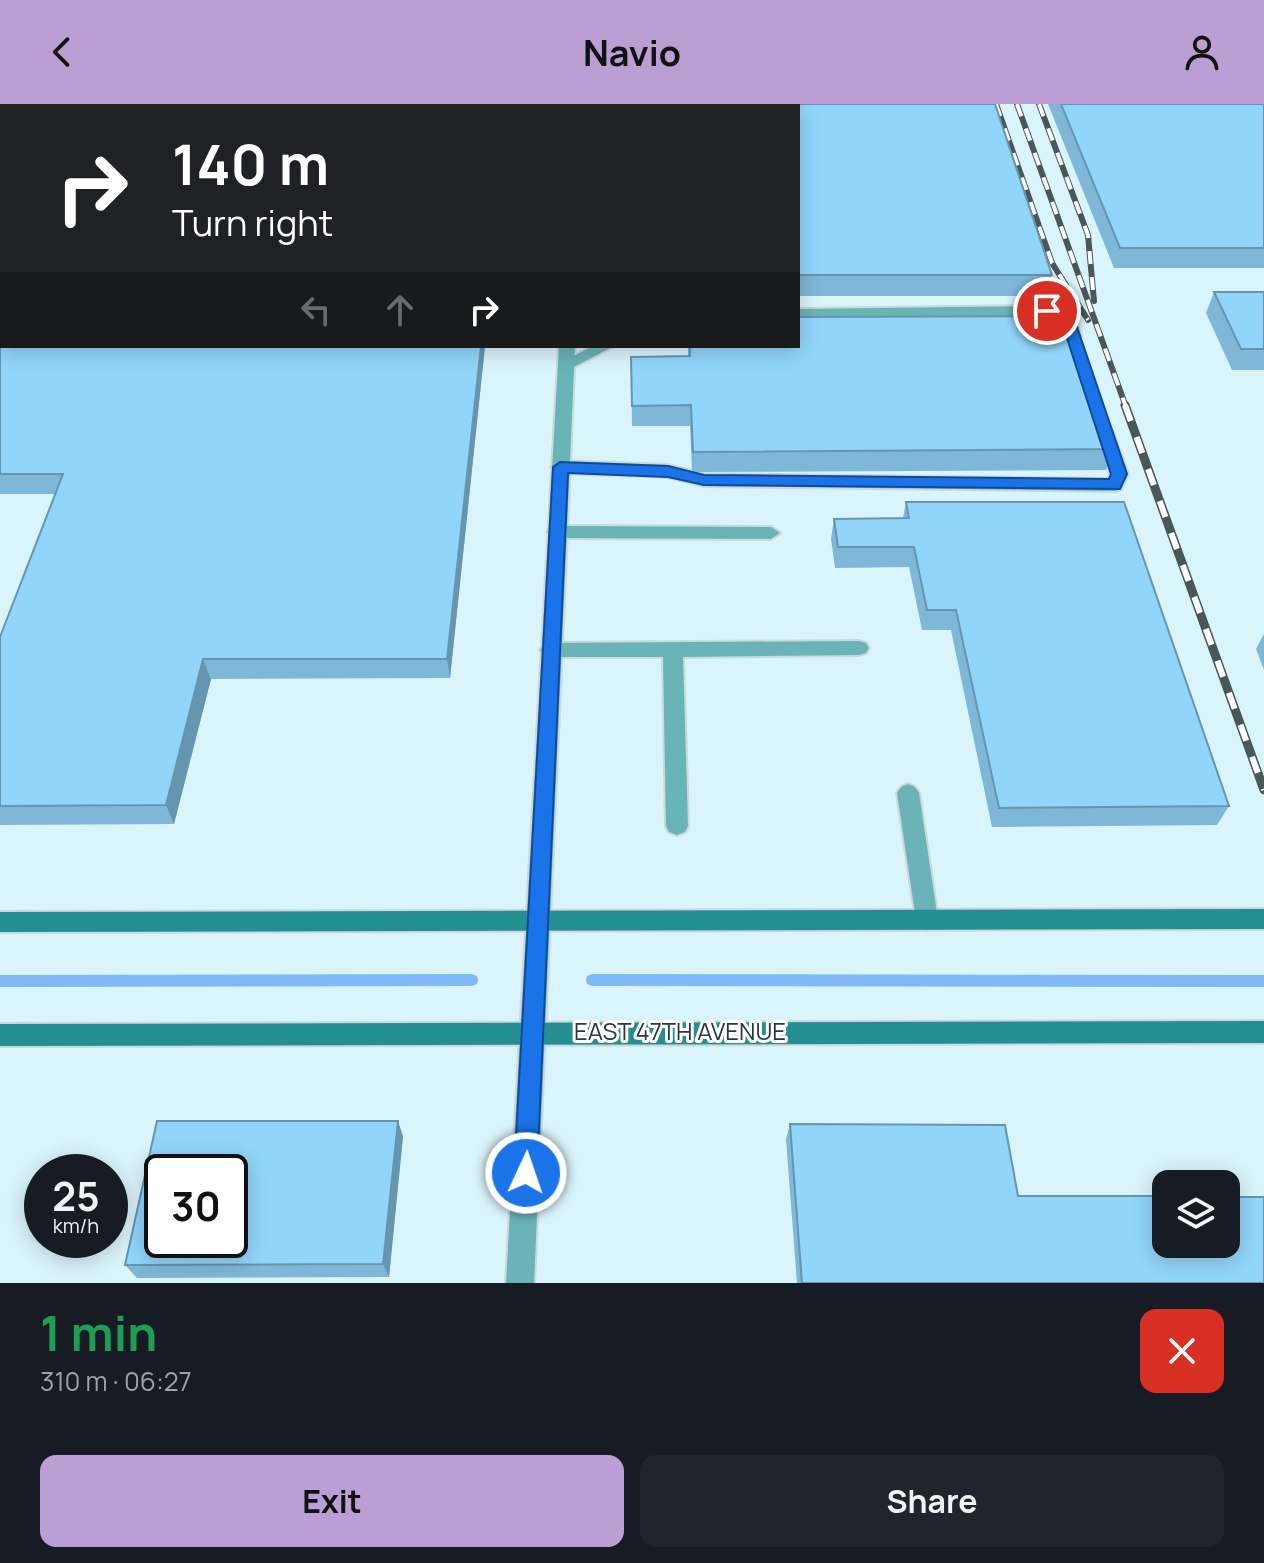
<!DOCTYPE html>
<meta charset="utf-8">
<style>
body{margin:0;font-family:Manrope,sans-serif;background:#20242c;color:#f1f3f6;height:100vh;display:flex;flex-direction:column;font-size:30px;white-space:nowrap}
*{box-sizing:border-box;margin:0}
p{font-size:26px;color:#9ea1a6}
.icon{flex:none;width:44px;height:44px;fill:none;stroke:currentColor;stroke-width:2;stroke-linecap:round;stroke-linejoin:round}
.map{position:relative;height:1179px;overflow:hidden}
.drawer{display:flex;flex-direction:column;background:#171b24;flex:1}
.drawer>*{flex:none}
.hud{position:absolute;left:0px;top:0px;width:800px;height:244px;box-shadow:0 4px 20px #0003;background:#202124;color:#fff;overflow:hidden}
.tools{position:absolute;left:1152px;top:1066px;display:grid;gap:16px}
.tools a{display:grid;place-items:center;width:88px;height:88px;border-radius:16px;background:#171b24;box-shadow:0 4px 20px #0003;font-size:40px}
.speed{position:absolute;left:24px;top:1050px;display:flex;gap:16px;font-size:40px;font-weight:700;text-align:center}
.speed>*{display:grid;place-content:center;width:104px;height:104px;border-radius:50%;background:#171b24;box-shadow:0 4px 20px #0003;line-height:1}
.speed small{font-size:20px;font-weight:400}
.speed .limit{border:4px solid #111;border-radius:12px;background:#fff;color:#111}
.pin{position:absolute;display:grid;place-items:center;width:68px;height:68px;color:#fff;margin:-34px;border:4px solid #fff;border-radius:50%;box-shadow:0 2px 8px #0007}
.me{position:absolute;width:88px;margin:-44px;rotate:3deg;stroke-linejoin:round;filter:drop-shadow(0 0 6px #0008)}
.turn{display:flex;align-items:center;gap:28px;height:168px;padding:0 40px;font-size:36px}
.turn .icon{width:104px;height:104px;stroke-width:2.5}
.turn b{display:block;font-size:56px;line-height:68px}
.lanes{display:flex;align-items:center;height:76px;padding:0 40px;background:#0003;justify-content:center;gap:40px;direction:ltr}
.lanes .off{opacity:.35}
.round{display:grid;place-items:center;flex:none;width:84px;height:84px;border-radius:16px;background:#20242c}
.summary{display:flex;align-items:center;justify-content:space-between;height:136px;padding:0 40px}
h1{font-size:48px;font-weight:700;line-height:60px;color:#1e9e55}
.primary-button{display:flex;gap:16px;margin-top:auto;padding:16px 40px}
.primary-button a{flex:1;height:92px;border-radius:16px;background:#ba9ed4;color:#111;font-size:32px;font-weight:700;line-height:92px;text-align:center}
.primary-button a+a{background:#20242c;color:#f1f3f6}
header{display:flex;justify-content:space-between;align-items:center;height:104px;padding:0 40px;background:#ba9ed4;color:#111;font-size:36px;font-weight:700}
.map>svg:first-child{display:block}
.built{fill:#daf4fb;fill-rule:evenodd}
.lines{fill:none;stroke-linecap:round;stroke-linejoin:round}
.stream{fill:#81b8f7;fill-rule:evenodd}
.lane-casing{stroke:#cbd8dc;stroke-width:4}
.street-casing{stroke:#cbd8dc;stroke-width:4}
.secondary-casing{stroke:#cbd8dc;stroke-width:4}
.lane{fill:#69b4b7;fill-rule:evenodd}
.street{fill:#69b4b7;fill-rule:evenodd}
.secondary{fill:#258e91;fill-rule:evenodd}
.rail-far1-casing{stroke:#49565a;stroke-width:6}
.rail-casing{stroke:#49565a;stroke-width:9}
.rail-far1{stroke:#fff;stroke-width:4;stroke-dasharray:13;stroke-linecap:butt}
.rail{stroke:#fff;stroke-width:6;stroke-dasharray:17;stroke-linecap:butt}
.wall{fill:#7eb7d8}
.shaded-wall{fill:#6695b0}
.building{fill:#92d5fb;stroke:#6695b0;stroke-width:2;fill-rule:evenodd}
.route{fill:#1a73e8;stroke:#114b97;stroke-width:2}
.labels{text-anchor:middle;stroke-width:6;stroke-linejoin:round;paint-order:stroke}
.near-street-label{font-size:24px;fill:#2b383c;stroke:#fff}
</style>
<header><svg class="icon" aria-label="back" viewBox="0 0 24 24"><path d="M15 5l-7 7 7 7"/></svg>Navio<svg class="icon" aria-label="person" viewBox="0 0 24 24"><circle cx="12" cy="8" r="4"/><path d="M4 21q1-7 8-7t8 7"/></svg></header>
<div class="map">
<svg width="1264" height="1179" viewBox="0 0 1264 1179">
<rect width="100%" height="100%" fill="#eefbff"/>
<path class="built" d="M0,0H1264V1179H0ZM2,2H798V242H2ZM42,1068H110V1136H42ZM162,1068H230V1136H162ZM1166,1080H1226V1140H1166Z"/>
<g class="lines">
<g class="stream">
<polygon points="472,870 477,872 478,876 477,880 472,882 0,883 0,871"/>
<polygon points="592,870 1264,871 1264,883 592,882 587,880 586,876 587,872"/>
</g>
<defs>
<g id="lane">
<rect x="0" y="152" width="2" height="8"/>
<rect x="0" y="196" width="2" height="10"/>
<polygon points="1047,202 1075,217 1081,232 1079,235 1067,235 1062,222 1044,212 798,215 798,205"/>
<polygon points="593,242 614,242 572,264 560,264 558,260"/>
<polygon points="1104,321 1112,327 1128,370 1121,385 1115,387 704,382 668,373 560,369 551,363 560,357 668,361 704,370 1108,375 1110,370 1096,327"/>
<polygon points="556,422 771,423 780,429 771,435 556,434 547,428"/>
<polygon points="859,537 866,539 869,544 866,549 859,551 683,553 688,722 685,728 677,731 669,728 666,722 663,553 550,553 543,551 540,546 543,541 550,539"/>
<polygon points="908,680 915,683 919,689 938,816 935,823 927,826 919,823 916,816 897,689 901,683"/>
</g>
<g id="street">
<rect x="570" y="0" width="12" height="2"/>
<polygon points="559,242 575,242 534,1179 506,1179"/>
</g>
<g id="secondary">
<polygon points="1264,805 1264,825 0,828 0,808"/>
<polygon points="1264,917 1264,939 0,942 0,920"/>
</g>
</defs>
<use href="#lane" class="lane-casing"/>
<use href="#street" class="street-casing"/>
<use href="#secondary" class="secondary-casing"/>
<use href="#lane" class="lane"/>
<use href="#street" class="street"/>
<use href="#secondary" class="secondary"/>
<defs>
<g id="rail-far1">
<polyline points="996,0 1052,159 1088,216"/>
<polyline points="1017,0 1126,303"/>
<polyline points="1039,0 1088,131 1094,197"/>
</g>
<polyline id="rail" points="1125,301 1264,686"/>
</defs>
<use href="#rail-far1" class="rail-far1-casing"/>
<use href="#rail" class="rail-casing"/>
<use href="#rail-far1" class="rail-far1"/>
<use href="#rail" class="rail"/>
</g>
<g class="wall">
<polygon points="696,0 995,0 1052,171 1046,192 798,192 798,2 696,2"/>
<polygon points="1048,0 1264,0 1264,164 1114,164"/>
<polygon points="1214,188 1264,188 1264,266 1232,266 1206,209"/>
<polygon points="0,242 485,242 450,574 211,575 174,720 0,721 0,533 55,390 0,390"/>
<polygon points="688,242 798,242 1114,345 1106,366 692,368 690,322 632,322 631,253 688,252"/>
<polygon points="906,398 1229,702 1217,721 992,723 951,526 922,526 909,463 835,464 831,435 834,415 903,414"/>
<polygon points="1264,530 1264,566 1256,545"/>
<polygon points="790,1020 1018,1092 1264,1179 797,1179 786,1035"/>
<polygon points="403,1032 389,1173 137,1174 125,1161"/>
</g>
<g class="shaded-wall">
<polygon points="481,242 485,242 450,574 447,555"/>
<polygon points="203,555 211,575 174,720 166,701"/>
<polygon points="398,1017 403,1032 389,1173 383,1160"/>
</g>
<g class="building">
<polygon points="698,0 995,0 1052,171 798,171 798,2 698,2"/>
<polygon points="1061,0 1264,0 1264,144 1120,144"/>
<polygon points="1214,188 1264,188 1264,245 1241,245"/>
<polygon points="1067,212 1114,345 693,348 691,301 632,302 631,253 690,252 690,242 798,242 798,213"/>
<polygon points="2,238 2,242 481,242 447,555 203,555 166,701 0,702 0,533 63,370 0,370 0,242"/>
<polygon points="906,398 1124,398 1229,702 999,704 956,506 927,506 914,443 838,443 834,415 909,414"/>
<path d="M157,1017H398L383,1160L125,1161ZM162,1068H230V1136H162Z"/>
<polygon points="790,1020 1005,1021 1018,1092 1166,1092 1166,1140 1226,1140 1226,1093 1264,1093 1264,1179 802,1179"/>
</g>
<polygon class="route" points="1047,203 1076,220 1127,370 1120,385 704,381 668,373 568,369 537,1069 534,1077 526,1080 517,1077 514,1069 553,363 560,358 668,362 704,371 1109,375 1111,370 1063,222 1042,210 1040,207"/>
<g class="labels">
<g class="near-street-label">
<text x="680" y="936">EAST 47TH AVENUE</text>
</g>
</g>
</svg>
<div class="tools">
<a><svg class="icon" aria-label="layers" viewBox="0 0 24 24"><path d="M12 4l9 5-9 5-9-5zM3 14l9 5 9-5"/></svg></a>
</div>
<div class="speed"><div>25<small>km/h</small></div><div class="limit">30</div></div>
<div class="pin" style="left:1047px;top:207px;background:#d93025"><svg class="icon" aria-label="arrive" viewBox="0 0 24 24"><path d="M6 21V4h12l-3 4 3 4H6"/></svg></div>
<svg class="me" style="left:526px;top:1069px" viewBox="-20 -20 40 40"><circle r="17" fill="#1a73e8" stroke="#fff" stroke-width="3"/><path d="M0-11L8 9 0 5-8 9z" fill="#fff"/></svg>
<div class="hud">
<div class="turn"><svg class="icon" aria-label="right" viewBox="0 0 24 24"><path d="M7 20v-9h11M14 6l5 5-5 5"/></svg><div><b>140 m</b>Turn right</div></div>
<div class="lanes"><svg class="icon off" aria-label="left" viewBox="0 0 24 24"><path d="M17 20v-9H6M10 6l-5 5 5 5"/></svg><svg class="icon off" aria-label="ahead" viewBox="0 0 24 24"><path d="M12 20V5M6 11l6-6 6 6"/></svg><svg class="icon" aria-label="right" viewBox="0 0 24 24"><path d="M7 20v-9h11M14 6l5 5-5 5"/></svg></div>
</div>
</div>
<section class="drawer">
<div class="summary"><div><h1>1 min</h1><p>310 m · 06:27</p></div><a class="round" style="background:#d93025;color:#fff"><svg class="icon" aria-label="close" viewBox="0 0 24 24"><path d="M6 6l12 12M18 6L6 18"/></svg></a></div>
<div class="primary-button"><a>Exit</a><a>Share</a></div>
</section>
